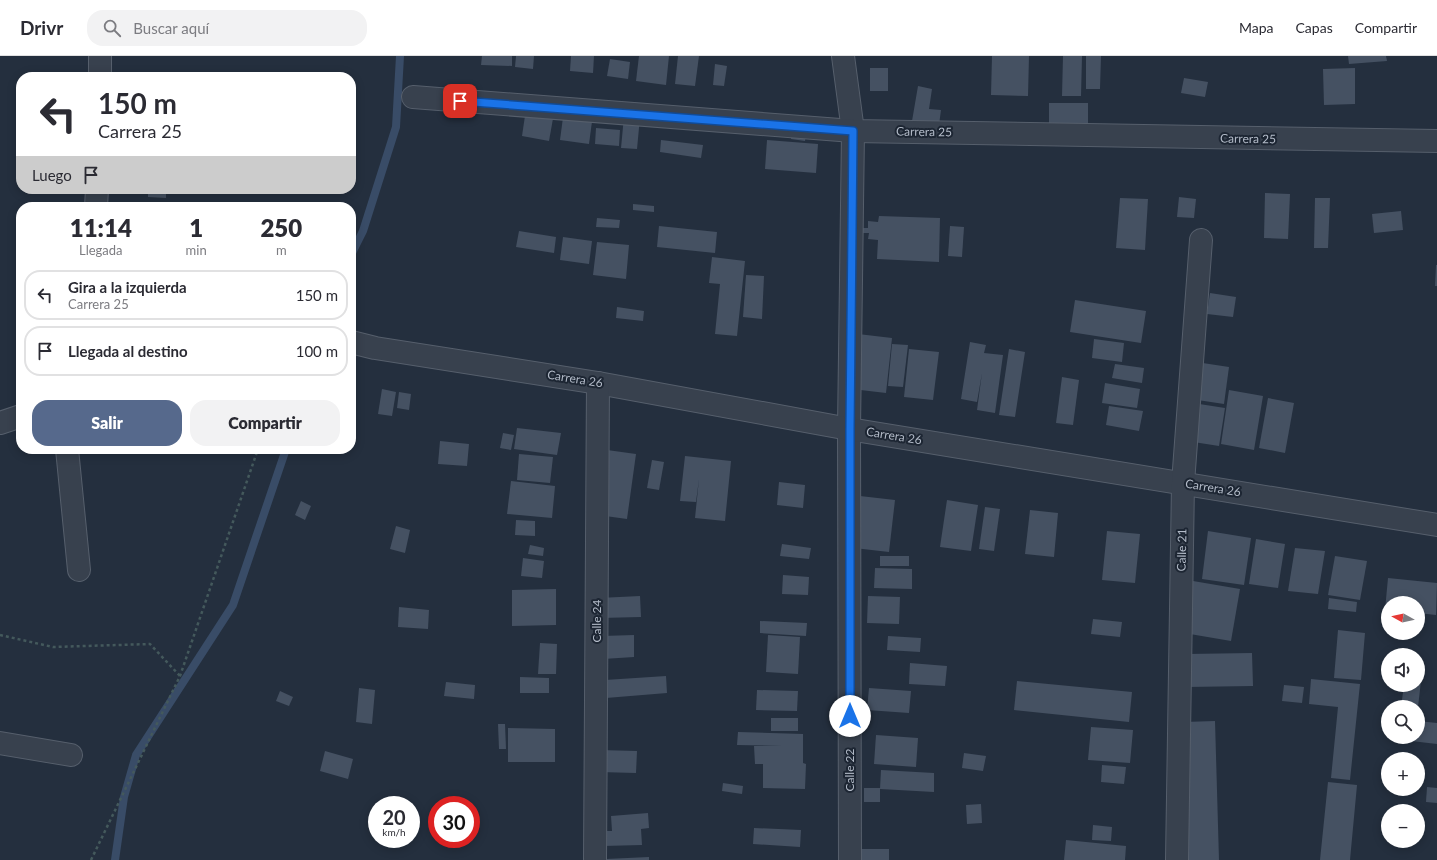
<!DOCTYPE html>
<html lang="es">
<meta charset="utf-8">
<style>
body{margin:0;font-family:Lato,sans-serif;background:#f2f2f3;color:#2b2b33;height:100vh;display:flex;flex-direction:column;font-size:15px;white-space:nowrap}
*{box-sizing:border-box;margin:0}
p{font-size:13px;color:#7c7c81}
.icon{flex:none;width:22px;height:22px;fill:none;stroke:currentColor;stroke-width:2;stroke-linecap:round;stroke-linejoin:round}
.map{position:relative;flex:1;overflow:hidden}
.details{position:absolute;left:16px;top:146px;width:340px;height:252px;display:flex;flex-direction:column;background:#fff;border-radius:16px;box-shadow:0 2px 10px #0003}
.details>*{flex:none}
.guide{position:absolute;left:16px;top:16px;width:340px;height:122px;border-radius:16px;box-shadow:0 2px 10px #0003;background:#fff;color:#2b2b33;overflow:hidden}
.needle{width:26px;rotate:278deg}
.controls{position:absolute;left:1381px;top:540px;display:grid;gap:8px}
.controls a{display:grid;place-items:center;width:44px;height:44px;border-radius:50%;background:#fff;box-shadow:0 2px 10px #0003;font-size:20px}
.speed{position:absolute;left:368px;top:740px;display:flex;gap:8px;font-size:20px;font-weight:700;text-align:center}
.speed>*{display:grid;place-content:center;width:52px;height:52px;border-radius:50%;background:#fff;box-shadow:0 2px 10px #0003;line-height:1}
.speed small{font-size:10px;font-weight:400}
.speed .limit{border:6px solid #d22;background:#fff;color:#111}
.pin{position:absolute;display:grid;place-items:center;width:34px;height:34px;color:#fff;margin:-17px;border-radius:8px;box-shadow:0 2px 6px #0006}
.me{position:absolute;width:44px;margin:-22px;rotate:0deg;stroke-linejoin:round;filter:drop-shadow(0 0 3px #0008)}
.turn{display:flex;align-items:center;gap:14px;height:84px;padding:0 16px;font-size:18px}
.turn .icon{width:52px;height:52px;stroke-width:2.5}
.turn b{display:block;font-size:28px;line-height:34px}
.then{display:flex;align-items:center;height:38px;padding:0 16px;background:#0003;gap:8px;font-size:15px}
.eta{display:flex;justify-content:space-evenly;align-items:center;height:68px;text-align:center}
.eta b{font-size:24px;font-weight:800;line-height:28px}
.cta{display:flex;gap:8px;margin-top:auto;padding:8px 16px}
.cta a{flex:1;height:46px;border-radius:16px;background:#56698c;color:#fff;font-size:16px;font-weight:800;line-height:46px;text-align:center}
.cta a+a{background:#f2f2f3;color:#2b2b33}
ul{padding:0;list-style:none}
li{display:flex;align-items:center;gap:12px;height:50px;margin:0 8px 6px;padding:0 8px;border:2px solid #e1e1e2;border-radius:16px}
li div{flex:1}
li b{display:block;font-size:15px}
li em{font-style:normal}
header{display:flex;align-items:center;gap:24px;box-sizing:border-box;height:56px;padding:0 20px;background:#fff;border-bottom:1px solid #e1e1e2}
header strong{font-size:19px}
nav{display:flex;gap:22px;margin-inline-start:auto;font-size:14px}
.search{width:280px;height:36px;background:#f2f2f3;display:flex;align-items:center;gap:10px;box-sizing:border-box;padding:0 14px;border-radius:16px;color:#7c7c81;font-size:15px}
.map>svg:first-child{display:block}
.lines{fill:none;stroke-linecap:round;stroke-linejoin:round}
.stream{stroke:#394c67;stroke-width:8}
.building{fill:#455162}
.minor-casing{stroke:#565f6c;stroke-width:24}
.path{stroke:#44595c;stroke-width:2.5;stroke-dasharray:3 3;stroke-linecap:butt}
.minor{stroke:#38414e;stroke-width:22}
.route-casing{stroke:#114b97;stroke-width:10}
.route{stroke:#1a73e8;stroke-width:7}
.labels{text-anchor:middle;stroke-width:4;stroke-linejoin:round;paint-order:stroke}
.street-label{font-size:12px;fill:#b4bcc9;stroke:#1d2633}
</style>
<header>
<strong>Drivr</strong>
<div class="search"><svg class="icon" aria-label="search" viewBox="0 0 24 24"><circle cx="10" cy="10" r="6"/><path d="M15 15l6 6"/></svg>Buscar aquí</div>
<nav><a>Mapa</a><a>Capas</a><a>Compartir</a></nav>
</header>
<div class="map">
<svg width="1437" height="804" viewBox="0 0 1437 804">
<rect width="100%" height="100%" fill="#242f3e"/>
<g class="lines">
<g class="stream">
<polyline points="351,199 363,175 396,71 400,0"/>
<polyline points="115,804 124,741 136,699 233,549 286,393"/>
</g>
</g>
<g class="building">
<polygon points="482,0 512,0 512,10 481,9"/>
<polygon points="516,0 534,0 533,13 515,11"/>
<polygon points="571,0 594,0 593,17 570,15"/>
<polygon points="639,0 669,0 666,29 636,25"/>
<polygon points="678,0 699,0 695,30 675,28"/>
<polygon points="992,0 1029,0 1028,40 991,39"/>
<polygon points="1063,0 1082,0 1081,40 1062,40"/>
<polygon points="1086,0 1101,0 1100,33 1086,33"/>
<polygon points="1348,0 1386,0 1387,5 1349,8"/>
<polygon points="610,3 630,6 628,23 607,20"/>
<polygon points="715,8 727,10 724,30 713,29"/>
<rect x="870" y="12" width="18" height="23"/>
<polygon points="1355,12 1355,48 1324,49 1323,13"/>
<polygon points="1184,22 1208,26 1205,41 1181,37"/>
<polygon points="918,30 932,33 929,53 941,54 939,69 912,65"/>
<rect x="1049" y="47" width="39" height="23"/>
<polygon points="526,53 554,57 549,85 522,80"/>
<polygon points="564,54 593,58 589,88 560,84"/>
<polygon points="624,60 640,61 637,93 621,92"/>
<polygon points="792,71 807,72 805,85 791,83"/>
<polygon points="596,72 620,74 619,90 595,88"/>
<polygon points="661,84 703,89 701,102 660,96"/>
<polygon points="767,84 818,88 816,117 765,113"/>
<polygon points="148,133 166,133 166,142 148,141"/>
<polygon points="1265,137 1290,138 1288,183 1264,182"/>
<polygon points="1179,141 1196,143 1194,162 1177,161"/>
<polygon points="1120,142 1148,143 1145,194 1116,192"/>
<polygon points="1315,142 1330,142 1328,192 1314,192"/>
<polygon points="633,148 654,150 654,156 633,154"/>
<polygon points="1401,155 1403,174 1374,177 1372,158"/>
<polygon points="879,160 940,162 939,206 877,203 878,184 868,183 869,177 863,177 863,172 868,172 868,165 878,166"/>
<polygon points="597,162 620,164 619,172 596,171"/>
<polygon points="659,170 717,176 715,197 657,191"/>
<polygon points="950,170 964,171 962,201 948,200"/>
<polygon points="519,175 556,181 554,197 516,191"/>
<polygon points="563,181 592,185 589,208 560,204"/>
<polygon points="597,186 629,189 626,223 593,219"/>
<polygon points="712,201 745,205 737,280 715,278 720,228 709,227"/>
<polygon points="1436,209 1437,209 1437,230 1435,230"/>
<polygon points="746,219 764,220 762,263 743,261"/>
<polygon points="1210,237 1236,241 1233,261 1207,258"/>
<polygon points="1075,244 1146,255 1141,287 1070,276"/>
<polygon points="617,251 644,255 643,265 616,262"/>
<polygon points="858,278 892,282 886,337 852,333"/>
<polygon points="1094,283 1124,287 1122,306 1092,302"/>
<polygon points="970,286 986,289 984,297 1003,299 995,357 977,354 982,317 977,346 961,343"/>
<polygon points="892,288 908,289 903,331 888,330"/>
<polygon points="909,293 939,296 933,344 904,341"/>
<polygon points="1009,293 1025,296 1015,361 999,359"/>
<polygon points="1196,306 1229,311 1224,348 1191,343"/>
<polygon points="1115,308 1144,312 1142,327 1112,322"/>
<polygon points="1062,321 1079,324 1073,369 1056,367"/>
<polygon points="1105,327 1140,333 1137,352 1102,347"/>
<polygon points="382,333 396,336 392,360 378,358"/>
<polygon points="1229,334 1263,340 1254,394 1221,388"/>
<polygon points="399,336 411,338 409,354 397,352"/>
<polygon points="1268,342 1294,347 1285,397 1259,392"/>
<polygon points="1193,347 1225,352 1219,390 1187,385"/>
<polygon points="1109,350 1143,355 1139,375 1106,369"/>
<polygon points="517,372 561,377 557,399 514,393"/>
<polygon points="503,377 514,379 511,394 500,392"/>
<polygon points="440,385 469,388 467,410 438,408"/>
<polygon points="607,394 636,398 627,463 598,459"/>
<polygon points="519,398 553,401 550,427 517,424"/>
<polygon points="685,400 731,405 725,465 695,462 699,423 696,446 680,445"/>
<polygon points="652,404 664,406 659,434 647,432"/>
<polygon points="511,425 555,430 552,462 507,458"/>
<polygon points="779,426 805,429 803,452 777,449"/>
<polygon points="860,440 895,444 889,496 854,492"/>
<polygon points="947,444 978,449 971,495 940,491"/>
<polygon points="301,445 311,450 305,464 295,459"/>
<polygon points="985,451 1000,453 994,495 979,493"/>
<polygon points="1030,454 1058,457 1054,501 1025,498"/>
<polygon points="516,464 535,465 535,480 515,479"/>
<polygon points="396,470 410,474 405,497 390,493"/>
<polygon points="1107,475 1140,478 1135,527 1102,524"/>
<polygon points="1208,475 1251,482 1244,529 1202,523"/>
<polygon points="1256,483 1285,488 1278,532 1249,528"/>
<polygon points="782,488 811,492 809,503 780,500"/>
<polygon points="530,489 544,492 543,500 528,498"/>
<polygon points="1295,492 1325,495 1318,538 1288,535"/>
<rect x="880" y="500" width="29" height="10"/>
<polygon points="1335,500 1367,505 1360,544 1328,539"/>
<polygon points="523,502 544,505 542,522 521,520"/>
<polygon points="875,512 912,513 912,533 874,532"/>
<polygon points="783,519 809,521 808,539 782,538"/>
<polygon points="1388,522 1437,527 1436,559 1418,557 1418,547 1388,547 1388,554 1385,554"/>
<polygon points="1193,525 1240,533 1231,585 1184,577"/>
<polygon points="556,533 556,569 512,570 512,534"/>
<polygon points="640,540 641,561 600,562 599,542"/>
<polygon points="868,540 900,541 899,568 867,567"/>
<polygon points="1329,542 1357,546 1356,556 1328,553"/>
<polygon points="399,551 429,554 428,573 398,571"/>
<polygon points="1093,563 1122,566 1120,581 1091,578"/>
<polygon points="760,565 807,567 806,580 760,577"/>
<polygon points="1338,574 1365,577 1361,624 1334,622"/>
<polygon points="634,579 634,601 603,603 602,580"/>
<polygon points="768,579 800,581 798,618 766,616"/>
<polygon points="888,580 921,582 920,596 887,594"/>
<polygon points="540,587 557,588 556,618 538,618"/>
<polygon points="1252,597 1253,630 1187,631 1187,598"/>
<polygon points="910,607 947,610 945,630 909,628"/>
<polygon points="666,620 667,637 606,642 605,624"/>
<polygon points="520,621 549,622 549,637 520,637"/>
<polygon points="1311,623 1360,628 1350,724 1331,722 1338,651 1309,648"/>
<polygon points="1017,625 1132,636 1129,666 1014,654"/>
<polygon points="1418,625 1421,625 1418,651 1401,651 1404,629 1418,629"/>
<polygon points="446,626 475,629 474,643 444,640"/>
<polygon points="1284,629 1304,631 1302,647 1282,645"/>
<polygon points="359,632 375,634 372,668 356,666"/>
<polygon points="869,632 911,635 909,657 867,654"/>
<polygon points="757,634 798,635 797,655 756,654"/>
<polygon points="280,635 293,641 289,650 276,645"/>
<rect x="771" y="662" width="27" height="13"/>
<polygon points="1215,665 1219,804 1188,804 1184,666"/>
<polygon points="1418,665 1437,667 1437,688 1411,685 1411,681 1418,681"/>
<polygon points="498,668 505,668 506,693 499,693"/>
<polygon points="1091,671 1133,674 1130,707 1088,704"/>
<polygon points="508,672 555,673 555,706 508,706"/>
<polygon points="738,676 803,678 803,707 806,708 805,733 763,732 763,708 755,708 754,690 782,690 737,689"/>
<polygon points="876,679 918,682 916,711 874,708"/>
<polygon points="599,694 637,695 636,717 599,716"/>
<polygon points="325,695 353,703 348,723 320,715"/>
<polygon points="964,697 986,700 983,715 962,712"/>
<polygon points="1102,709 1126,711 1124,728 1101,726"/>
<polygon points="881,714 934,717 934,736 880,733"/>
<polygon points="1328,726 1357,729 1350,804 1320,804"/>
<polygon points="723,727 743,730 742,738 722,735"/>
<polygon points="1427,731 1437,732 1437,747 1426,746"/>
<rect x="864" y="732" width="16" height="14"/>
<polygon points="981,748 982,767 967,768 966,749"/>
<polygon points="648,757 649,772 641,773 642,789 603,790 603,775 612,775 611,760"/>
<polygon points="1093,769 1112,771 1111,785 1092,784"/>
<polygon points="754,772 801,774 800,791 753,788"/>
<polygon points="1066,784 1126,790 1125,804 1064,804"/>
<rect x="861" y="793" width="28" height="11"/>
<polygon points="649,801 649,804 606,804 606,803"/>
</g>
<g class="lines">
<defs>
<g id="minor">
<polyline points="843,0 853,75 849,373 850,804"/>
<polyline points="100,21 100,0"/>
<polyline points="413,41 853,75 1437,85"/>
<polyline points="96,151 97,133"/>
<polyline points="351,286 375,292 598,327 849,373 1437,469"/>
<polyline points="0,367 21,360"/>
<polyline points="67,393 79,514"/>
<polyline points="0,687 71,699"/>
<polyline points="595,804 598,327"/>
<polyline points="1177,804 1183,427 1201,184"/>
</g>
</defs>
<use href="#minor" class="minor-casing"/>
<g class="path">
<polyline points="0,579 53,591 150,588 180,620"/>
<polyline points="91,804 180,620 258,393"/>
</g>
<use href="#minor" class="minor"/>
</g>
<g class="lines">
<defs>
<polyline id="route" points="460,45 853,75 850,373 850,660"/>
</defs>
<use href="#route" class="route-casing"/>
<use href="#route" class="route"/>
</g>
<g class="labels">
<g class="street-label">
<text transform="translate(924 76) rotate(1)" y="4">Carrera 25</text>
<text transform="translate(1248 83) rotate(1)" y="4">Carrera 25</text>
<text transform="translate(575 323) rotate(9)" y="4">Carrera 26</text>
<text transform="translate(894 380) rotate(9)" y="4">Carrera 26</text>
<text transform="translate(1213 432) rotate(9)" y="4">Carrera 26</text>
<text transform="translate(1182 494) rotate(-89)" y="4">Calle 21</text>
<text transform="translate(597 565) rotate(-90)" y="4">Calle 24</text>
<text transform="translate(850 714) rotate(-90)" y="4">Calle 22</text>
</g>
</g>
</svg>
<div class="controls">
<a><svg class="needle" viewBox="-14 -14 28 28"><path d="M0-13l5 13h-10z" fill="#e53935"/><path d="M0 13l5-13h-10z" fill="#7c7c81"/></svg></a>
<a><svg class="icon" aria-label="sound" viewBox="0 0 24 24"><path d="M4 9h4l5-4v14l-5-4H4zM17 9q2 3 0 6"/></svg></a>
<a><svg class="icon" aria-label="search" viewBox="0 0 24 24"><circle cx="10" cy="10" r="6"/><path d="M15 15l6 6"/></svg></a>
<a>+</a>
<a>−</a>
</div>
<div class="speed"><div>20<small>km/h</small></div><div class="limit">30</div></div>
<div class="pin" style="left:460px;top:45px;background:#d93025"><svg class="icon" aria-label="arrive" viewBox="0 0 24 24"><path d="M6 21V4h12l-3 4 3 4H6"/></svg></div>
<svg class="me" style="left:850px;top:660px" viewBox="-20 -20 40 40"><circle r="19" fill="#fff"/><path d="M0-13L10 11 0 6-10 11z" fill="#1a73e8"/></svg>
<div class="guide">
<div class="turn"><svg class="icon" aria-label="left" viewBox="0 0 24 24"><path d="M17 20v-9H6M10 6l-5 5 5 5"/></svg><div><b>150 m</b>Carrera 25</div></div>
<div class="then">Luego<svg class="icon" aria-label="arrive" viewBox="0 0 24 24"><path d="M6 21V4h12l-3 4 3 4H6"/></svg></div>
</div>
<section class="details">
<div class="eta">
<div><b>11:14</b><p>Llegada</p></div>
<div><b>1</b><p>min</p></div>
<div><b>250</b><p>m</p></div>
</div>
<ul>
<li><svg class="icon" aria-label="left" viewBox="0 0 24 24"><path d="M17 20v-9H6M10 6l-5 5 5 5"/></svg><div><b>Gira a la izquierda</b><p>Carrera 25</p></div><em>150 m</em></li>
<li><svg class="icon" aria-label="arrive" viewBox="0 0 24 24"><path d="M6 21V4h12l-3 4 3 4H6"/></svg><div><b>Llegada al destino</b></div><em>100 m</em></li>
</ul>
<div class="cta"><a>Salir</a><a>Compartir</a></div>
</section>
</div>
